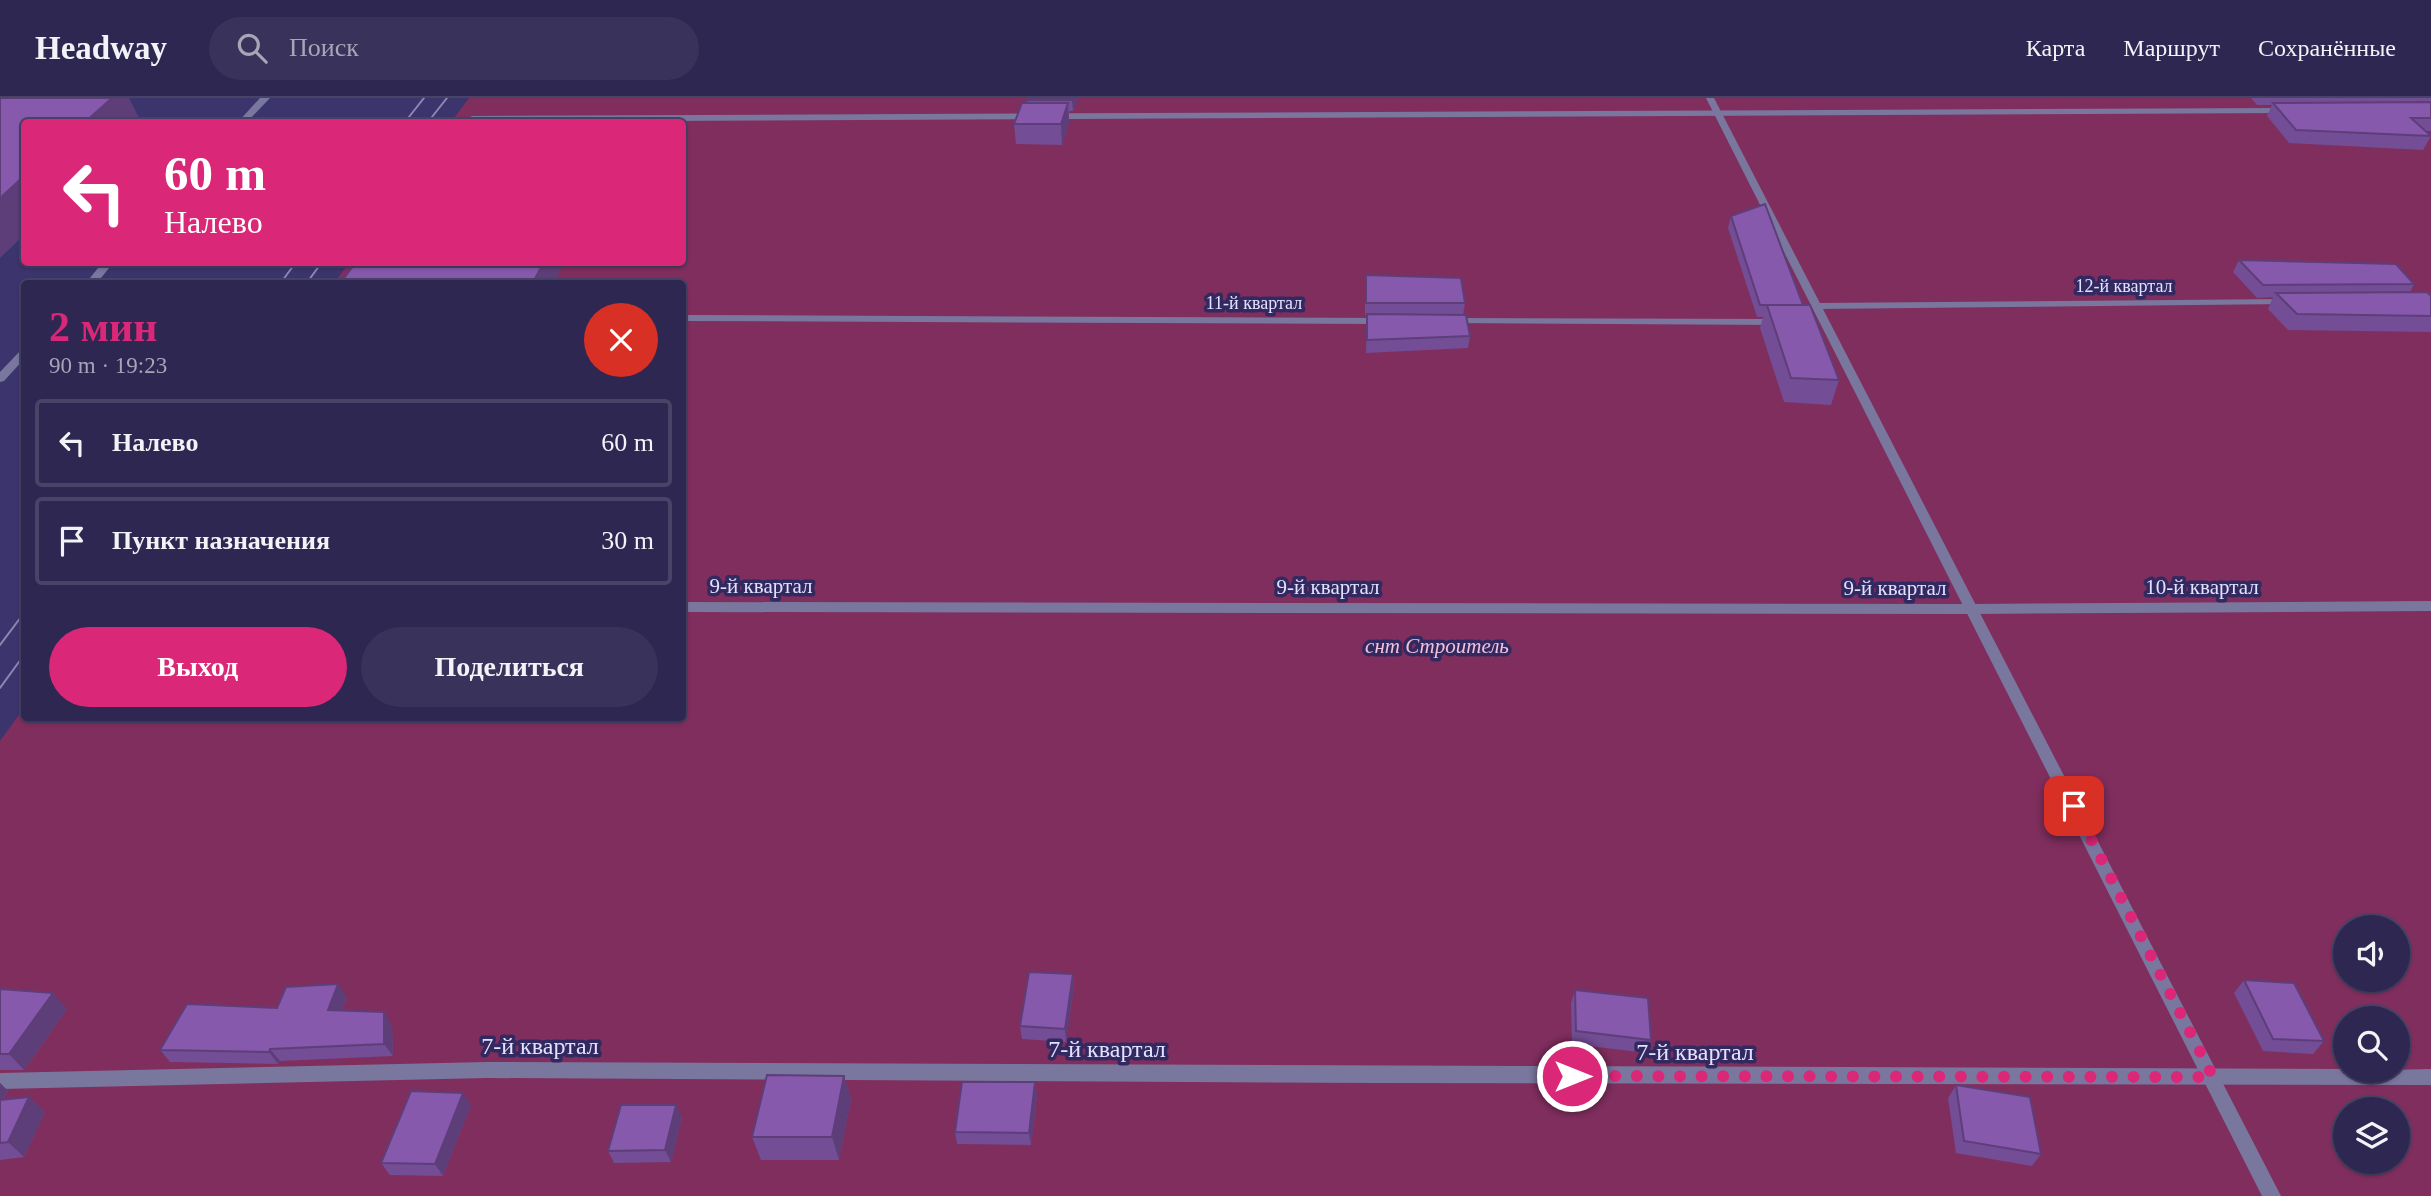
<!DOCTYPE html>
<html lang="ru">
<meta charset="utf-8">
<style>
body{margin:0;font-family:"Times New Roman",serif;background:#39335b;color:#f1f3f6;height:100vh;display:flex;flex-direction:column;font-size:26px;white-space:nowrap}
*{box-sizing:border-box;margin:0}
p{font-size:23px;color:#a7a5b7}
.icon{flex:none;width:38px;height:38px;fill:none;stroke:currentColor;stroke-width:2;stroke-linecap:round;stroke-linejoin:round}
.map{position:relative;flex:1;overflow:hidden}
.side{position:absolute;left:21px;top:182px;width:665px;height:441px;display:flex;flex-direction:column;background:#2d2751;border-radius:7px;box-shadow:0 2px 5px #0004,0 0 0 2px #484468}
.side>*{flex:none}
.guide{position:absolute;left:21px;top:21px;width:665px;height:147px;border-radius:7px;box-shadow:0 2px 5px #0004,0 0 0 2px #484468;background:#db2777;color:#fff;overflow:hidden}
.buttons{position:absolute;left:2333px;top:817px;display:grid;gap:14px}
.buttons a{display:grid;place-items:center;width:77px;height:77px;border-radius:50%;background:#2d2751;box-shadow:0 2px 5px #0004,0 0 0 2px #484468;font-size:35px}
.pin{position:absolute;display:grid;place-items:center;width:60px;height:60px;color:#fff;margin:-30px;border-radius:14px;box-shadow:0 4px 10px #0006}
.me{position:absolute;width:77px;margin:-38px;rotate:90deg;stroke-linejoin:round;filter:drop-shadow(0 0 5px #0008)}
.turn{display:flex;align-items:center;gap:24px;height:147px;padding:0 28px;font-size:32px}
.turn .icon{width:91px;height:91px;stroke-width:2.5}
.turn b{display:block;font-size:49px;line-height:60px}
.round{display:grid;place-items:center;flex:none;width:74px;height:74px;border-radius:37px;background:#39335b}
.headline{display:flex;align-items:center;justify-content:space-between;height:119px;padding:0 28px}
h1{font-size:42px;font-weight:700;line-height:52px;color:#db2777}
.action{display:flex;gap:14px;margin-top:auto;padding:14px 28px}
.action a{flex:1;height:80px;border-radius:42px;background:#db2777;color:#fff;font-size:28px;font-weight:700;line-height:80px;text-align:center}
.action a+a{background:#39335b;color:#f1f3f6}
ul{padding:0;list-style:none}
li{display:flex;align-items:center;gap:21px;height:88px;margin:0 14px 10px;padding:0 14px;border:4px solid #484468;border-radius:7px}
li div{flex:1}
li b{display:block;font-size:26px}
li em{font-style:normal}
header{display:flex;align-items:center;gap:42px;box-sizing:border-box;height:98px;padding:0 35px;background:#2d2751;border-bottom:2px solid #484468}
header strong{font-size:33px}
nav{display:flex;gap:38px;margin-inline-start:auto;font-size:24px}
.search{width:490px;height:63px;background:#39335b;display:flex;align-items:center;gap:18px;box-sizing:border-box;padding:0 24px;border-radius:38px;color:#a7a5b7;font-size:26px}
.map>svg:first-child{display:block}
.green{fill:#802e5e;fill-rule:evenodd}
.lines{fill:none;stroke-linecap:round;stroke-linejoin:round}
.service{fill:#7a779f;fill-rule:evenodd}
.minor{fill:#7a779f;fill-rule:evenodd}
.tertiary{fill:#7a779f;fill-rule:evenodd}
.tram{stroke:#8c87b2;stroke-width:2}
.wall{fill:#734d95}
.shaded-wall{fill:#5e3e79}
.building{fill:#8659ad;stroke:#5e3e79;stroke-width:2}
.route{stroke:#db2777;stroke-width:12;stroke-dasharray:0 21.6}
.labels{text-anchor:middle;stroke-width:7;stroke-linejoin:round;paint-order:stroke}
.far-street-label{font-size:18px;fill:#e3e2fe;stroke:#322960}
.street-label{font-size:21px;fill:#e3e2fe;stroke:#322960}
.park-label{font-size:21px;font-style:italic;fill:#f3c1d9;stroke:#322960}
.near-street-label{font-size:24px;fill:#e3e2fe;stroke:#322960}
</style>
<header>
<strong>Headway</strong>
<div class="search"><svg class="icon" aria-label="search" viewBox="0 0 24 24"><circle cx="10" cy="10" r="6"/><path d="M15 15l6 6"/></svg>Поиск</div>
<nav><a>Карта</a><a>Маршрут</a><a>Сохранённые</a></nav>
</header>
<div class="map">
<svg width="2431" height="1098" viewBox="0 0 2431 1098">
<rect width="100%" height="100%" fill="#3c346c"/>
<path class="green" d="M469,0H2431V1098H0V643L24,610V620H682V186L334,185L349,165L682,164V24H451ZM2345,830H2398V882H2345ZM2345,920H2398V973H2345ZM2345,1012H2398V1064H2345Z"/>
<g class="lines">
<g class="service">
<polygon points="2287,10 2290,11 2290,15 472,24 467,21 472,18"/>
<polygon points="2288,201 2292,202 2292,206 1817,211 1812,208 1817,205"/>
<polygon points="682,217 1385,220 1391,223 1385,226 682,223"/>
<polygon points="1450,220 1780,221 1786,224 1780,227 1446,225 1444,223"/>
<polygon points="2431,503 2431,513 1973,516 682,514 682,504 1973,506"/>
<polygon points="487,964 2345,971 2345,973 2431,971 2431,987 1377,985 487,980 0,991 0,975"/>
</g>
<polygon class="minor" points="1706,0 1714,0 2281,1098 2262,1098"/>
<g class="tertiary">
<polygon points="260,0 270,0 247,24 238,24"/>
<polygon points="103,164 114,164 96,186 85,186"/>
<polygon points="24,252 24,261 4,283 0,284 0,274 20,253"/>
</g>
<g class="tram">
<polyline points="405,24 424,0"/>
<polyline points="428,24 447,0"/>
<polyline points="280,186 296,164"/>
<polyline points="306,186 322,164"/>
<polyline points="0,547 24,515"/>
<polyline points="0,590 24,557"/>
</g>
</g>
<g class="wall">
<polygon points="1028,0 1078,0 1073,13 1069,13 1069,25 1062,47 1016,46 1014,26 1027,5"/>
<polygon points="2251,0 2431,0 2431,33 2425,33 2431,38 2423,52 2289,45 2267,18 2272,7 2257,7"/>
<polygon points="1731,118 1803,207 1839,282 1831,307 1784,304 1760,230 1763,219 1757,219 1728,130"/>
<polygon points="2239,162 2414,186 2410,194 2431,198 2431,234 2288,232 2268,211 2273,199 2257,200 2233,174"/>
<polygon points="1366,177 1465,205 1463,217 1470,238 1468,250 1366,255 1367,217 1365,217 1365,189"/>
<polygon points="1073,876 1074,889 1066,944 1022,941 1020,928"/>
<polygon points="2244,882 2324,943 2313,956 2263,953 2234,895"/>
<polygon points="0,891 67,911 24,972 0,972"/>
<polygon points="1575,892 1651,942 1647,955 1572,946 1571,905"/>
<polygon points="347,899 342,912 392,927 393,958 280,963 278,966 170,964 160,952 277,910"/>
<polygon points="844,978 851,1001 839,1062 761,1062 752,1039"/>
<polygon points="1035,984 1037,997 1031,1047 957,1046 955,1034"/>
<polygon points="0,985 8,993 3,1001 45,1014 24,1059 0,1062"/>
<polygon points="1956,987 2041,1056 2032,1068 1956,1055 1948,1000"/>
<polygon points="471,1007 443,1078 390,1077 381,1065"/>
<polygon points="682,1019 671,1064 614,1065 608,1053"/>
</g>
<g class="shaded-wall">
<polygon points="112,0 129,0 141,24 85,24"/>
<polygon points="1073,0 1078,0 1073,13 1072,2"/>
<polygon points="1068,5 1069,25 1062,47 1061,26"/>
<polygon points="24,78 24,137 0,160 0,100"/>
<polygon points="544,164 565,164 553,186 532,186"/>
<polygon points="1073,876 1074,889 1066,944 1065,931"/>
<polygon points="338,886 347,899 337,924 328,912"/>
<polygon points="53,895 67,911 24,972 9,956"/>
<polygon points="384,914 392,927 393,958 384,946"/>
<polygon points="270,951 280,963 278,966 269,954"/>
<polygon points="844,978 851,1001 839,1062 832,1039"/>
<polygon points="1035,984 1037,997 1031,1047 1029,1035"/>
<polygon points="0,985 8,993 0,1005"/>
<polygon points="463,995 471,1007 443,1078 435,1066"/>
<polygon points="29,999 45,1014 24,1059 8,1044"/>
<polygon points="676,1007 682,1019 671,1064 665,1052"/>
</g>
<g class="building">
<polygon points="0,0 112,0 85,24 24,24 24,78 0,100"/>
<polygon points="1028,0 1073,0 1072,2 1027,2"/>
<polygon points="2431,4 2431,20 2411,20 2431,38 2296,32 2273,5"/>
<polygon points="1022,5 1068,5 1061,26 1014,26"/>
<polygon points="1765,106 1803,207 1760,207 1731,118"/>
<polygon points="2239,162 2396,166 2414,186 2263,187"/>
<polygon points="356,164 544,164 532,186 340,186"/>
<polygon points="1366,177 1461,180 1465,205 1366,205"/>
<polygon points="2427,194 2431,198 2431,218 2297,216 2276,195"/>
<polygon points="1767,207 1810,207 1839,282 1791,280"/>
<polygon points="1367,216 1466,217 1470,238 1367,242"/>
<polygon points="1029,874 1073,876 1065,931 1020,928"/>
<polygon points="2244,882 2294,885 2324,943 2273,941"/>
<polygon points="338,886 328,912 384,914 384,946 270,951 269,954 160,952 187,906 277,910 286,889"/>
<polygon points="0,891 53,895 9,956 0,956"/>
<polygon points="1575,892 1648,900 1651,942 1576,933"/>
<polygon points="767,977 844,978 832,1039 752,1039"/>
<polygon points="962,984 1035,984 1029,1035 955,1034"/>
<polygon points="1956,987 2030,999 2041,1056 1964,1043"/>
<polygon points="411,993 463,995 435,1066 381,1065"/>
<polygon points="29,999 8,1044 0,1045 0,1002"/>
<polygon points="621,1007 676,1007 665,1052 608,1053"/>
</g>
<g class="lines">
<polyline class="route" points="1572,978 2213,979 2074,708"/>
</g>
<g class="labels">
<g class="far-street-label">
<text x="2124" y="194">12-й квартал</text>
<text x="1254" y="211">11-й квартал</text>
</g>
<g class="street-label">
<text x="761" y="495">9-й квартал</text>
<text x="1328" y="496">9-й квартал</text>
<text x="2202" y="496">10-й квартал</text>
<text x="1895" y="497">9-й квартал</text>
</g>
<g class="park-label">
<text x="1437" y="555">снт Строитель</text>
</g>
<g class="near-street-label">
<text x="540" y="956">7-й квартал</text>
<text x="1107" y="959">7-й квартал</text>
<text x="1695" y="962">7-й квартал</text>
</g>
</g>
</svg>
<div class="buttons">
<a><svg class="icon" aria-label="sound" viewBox="0 0 24 24"><path d="M4 9h4l5-4v14l-5-4H4zM17 9q2 3 0 6"/></svg></a>
<a><svg class="icon" aria-label="search" viewBox="0 0 24 24"><circle cx="10" cy="10" r="6"/><path d="M15 15l6 6"/></svg></a>
<a><svg class="icon" aria-label="layers" viewBox="0 0 24 24"><path d="M12 4l9 5-9 5-9-5zM3 14l9 5 9-5"/></svg></a>
</div>
<div class="pin" style="left:2074px;top:708px;background:#d93025"><svg class="icon" aria-label="arrive" viewBox="0 0 24 24"><path d="M6 21V4h12l-3 4 3 4H6"/></svg></div>
<svg class="me" style="left:1572px;top:978px" viewBox="-20 -20 40 40"><circle r="17" fill="#db2777" stroke="#fff" stroke-width="3"/><path d="M0-11L8 9 0 5-8 9z" fill="#fff"/></svg>
<div class="guide">
<div class="turn"><svg class="icon" aria-label="left" viewBox="0 0 24 24"><path d="M17 20v-9H6M10 6l-5 5 5 5"/></svg><div><b>60 m</b>Налево</div></div>
</div>
<section class="side">
<div class="headline"><div><h1>2 мин</h1><p>90 m · 19:23</p></div><a class="round" style="background:#d93025;color:#fff"><svg class="icon" aria-label="close" viewBox="0 0 24 24"><path d="M6 6l12 12M18 6L6 18"/></svg></a></div>
<ul>
<li><svg class="icon" aria-label="left" viewBox="0 0 24 24"><path d="M17 20v-9H6M10 6l-5 5 5 5"/></svg><div><b>Налево</b></div><em>60 m</em></li>
<li><svg class="icon" aria-label="arrive" viewBox="0 0 24 24"><path d="M6 21V4h12l-3 4 3 4H6"/></svg><div><b>Пункт назначения</b></div><em>30 m</em></li>
</ul>
<div class="action"><a>Выход</a><a>Поделиться</a></div>
</section>
</div>
